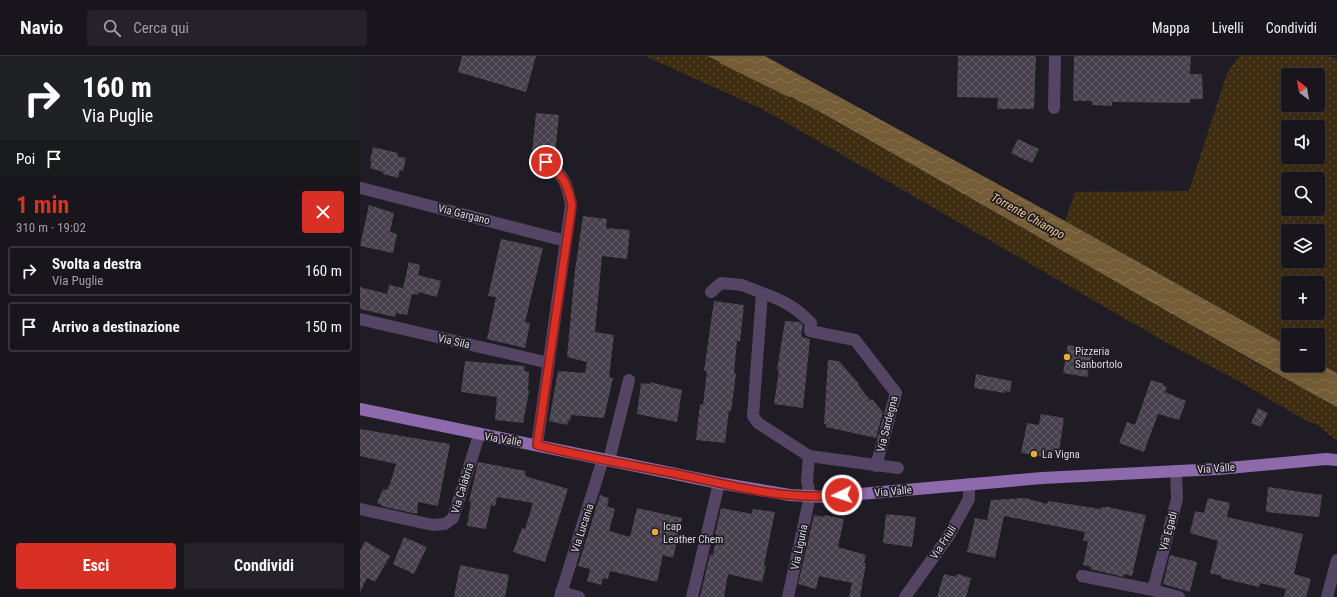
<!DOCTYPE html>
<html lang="it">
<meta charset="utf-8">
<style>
body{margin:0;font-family:"Roboto Condensed",sans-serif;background:#252229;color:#f1f3f6;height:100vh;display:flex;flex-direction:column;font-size:15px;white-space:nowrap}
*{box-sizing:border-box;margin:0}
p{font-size:13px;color:#9f9fa3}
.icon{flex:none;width:22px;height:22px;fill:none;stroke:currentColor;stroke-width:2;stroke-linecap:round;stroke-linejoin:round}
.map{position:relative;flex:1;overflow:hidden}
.side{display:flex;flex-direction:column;background:#18151c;width:360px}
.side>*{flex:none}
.top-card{background:#202124;color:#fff;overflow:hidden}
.needle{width:26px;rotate:329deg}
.buttons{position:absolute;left:921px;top:12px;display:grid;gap:8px}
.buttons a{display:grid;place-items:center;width:44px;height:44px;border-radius:4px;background:#18151c;box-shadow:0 4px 16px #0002,0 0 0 1px #36343b;font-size:20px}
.pin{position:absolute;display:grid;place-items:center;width:34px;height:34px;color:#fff;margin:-17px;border:2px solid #fff;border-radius:50%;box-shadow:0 1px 4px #0007}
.me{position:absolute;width:44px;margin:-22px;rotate:266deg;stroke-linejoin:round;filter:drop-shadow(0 0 3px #0008)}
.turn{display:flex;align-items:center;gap:14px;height:84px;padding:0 16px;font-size:18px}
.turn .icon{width:52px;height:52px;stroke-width:2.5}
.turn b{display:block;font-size:28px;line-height:34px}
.then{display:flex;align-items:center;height:38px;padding:0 16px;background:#0003;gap:8px;font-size:15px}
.round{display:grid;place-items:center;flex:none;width:42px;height:42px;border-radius:4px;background:#252229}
.summary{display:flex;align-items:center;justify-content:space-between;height:68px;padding:0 16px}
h1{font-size:24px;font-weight:700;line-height:30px;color:#d93025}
.button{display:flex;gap:8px;margin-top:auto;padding:8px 16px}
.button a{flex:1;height:46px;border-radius:4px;background:#d93025;color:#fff;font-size:16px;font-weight:700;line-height:46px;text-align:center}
.button a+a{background:#252229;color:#f1f3f6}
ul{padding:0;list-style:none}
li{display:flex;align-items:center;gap:12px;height:50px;margin:0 8px 6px;padding:0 8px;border:2px solid #36343b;border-radius:4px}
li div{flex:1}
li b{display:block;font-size:15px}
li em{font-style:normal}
header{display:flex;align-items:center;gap:24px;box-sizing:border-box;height:56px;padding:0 20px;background:#18151c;border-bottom:1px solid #36343b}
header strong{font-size:19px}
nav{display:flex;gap:22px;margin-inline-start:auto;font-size:14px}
.search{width:280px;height:36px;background:#252229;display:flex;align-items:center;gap:10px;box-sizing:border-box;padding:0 14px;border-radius:4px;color:#9f9fa3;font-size:15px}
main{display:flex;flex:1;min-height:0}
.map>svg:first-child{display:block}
.grass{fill:url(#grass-dots);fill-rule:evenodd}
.water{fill:url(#water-waves)}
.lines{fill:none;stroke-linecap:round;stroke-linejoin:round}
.stream{stroke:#755d37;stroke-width:4}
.building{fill:url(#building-cross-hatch)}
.minor{stroke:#554565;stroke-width:12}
.major{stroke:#8c6aac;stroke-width:12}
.route-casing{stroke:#8d1f18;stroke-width:10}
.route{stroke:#d93025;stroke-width:7}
.poi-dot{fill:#e8ab37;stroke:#201c25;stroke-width:1.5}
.labels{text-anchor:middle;stroke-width:3.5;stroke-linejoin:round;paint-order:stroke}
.street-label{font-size:11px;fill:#d8d5dc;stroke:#201c25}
.poi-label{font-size:11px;fill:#d8d5dc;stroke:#201c25;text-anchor:start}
.water-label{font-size:12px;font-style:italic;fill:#efc888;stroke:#201c25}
</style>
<header>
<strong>Navio</strong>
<div class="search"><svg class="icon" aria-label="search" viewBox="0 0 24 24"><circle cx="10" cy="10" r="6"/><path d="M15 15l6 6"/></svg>Cerca qui</div>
<nav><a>Mappa</a><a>Livelli</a><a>Condividi</a></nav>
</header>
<main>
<section class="side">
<div class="top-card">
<div class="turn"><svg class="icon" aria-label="right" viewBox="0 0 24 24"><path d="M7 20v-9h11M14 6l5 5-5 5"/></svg><div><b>160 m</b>Via Puglie</div></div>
<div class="then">Poi<svg class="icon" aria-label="arrive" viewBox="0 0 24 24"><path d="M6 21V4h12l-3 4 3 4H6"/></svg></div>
</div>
<div class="summary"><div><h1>1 min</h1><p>310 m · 19:02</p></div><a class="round" style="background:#d93025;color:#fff"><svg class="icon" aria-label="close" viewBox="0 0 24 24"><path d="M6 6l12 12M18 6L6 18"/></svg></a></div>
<ul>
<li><svg class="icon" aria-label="right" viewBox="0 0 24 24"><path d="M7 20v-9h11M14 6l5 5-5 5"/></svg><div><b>Svolta a destra</b><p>Via Puglie</p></div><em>160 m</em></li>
<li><svg class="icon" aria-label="arrive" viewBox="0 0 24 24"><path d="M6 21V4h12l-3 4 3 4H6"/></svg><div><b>Arrivo a destinazione</b></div><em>150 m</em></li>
</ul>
<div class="button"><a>Esci</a><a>Condividi</a></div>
</section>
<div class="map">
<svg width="977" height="541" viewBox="0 0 977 541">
<defs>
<pattern id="grass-dots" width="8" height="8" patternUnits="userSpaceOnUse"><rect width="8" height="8" fill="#3e2d11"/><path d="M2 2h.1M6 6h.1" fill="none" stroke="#594b33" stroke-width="1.8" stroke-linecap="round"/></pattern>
<pattern id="water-waves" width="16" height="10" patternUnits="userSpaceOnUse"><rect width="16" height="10" fill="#755d37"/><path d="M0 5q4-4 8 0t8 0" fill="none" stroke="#887353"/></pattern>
<pattern id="building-cross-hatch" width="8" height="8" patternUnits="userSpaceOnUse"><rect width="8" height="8" fill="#46414c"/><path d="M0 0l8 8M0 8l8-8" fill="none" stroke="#605c65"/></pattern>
</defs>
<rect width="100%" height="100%" fill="#201c25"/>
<g class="grass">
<polygon points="285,0 347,0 409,28 602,137 901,310 977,351 977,385 958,369 945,364 882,327 809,288 446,78 402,53"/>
<path d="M880,0H968L977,3V317L958,307V279H928V290L705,165L715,136L829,135L867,17ZM928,19H958V49H928ZM928,71H958V101H928ZM928,123H958V153H928ZM928,175H958V205H928ZM928,227H958V257H928Z"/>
</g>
<path class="water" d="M347,0H405L705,165L928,290V309H958V307L977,317V351C836,274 698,191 558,112C489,73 420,31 347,0Z"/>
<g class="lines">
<polyline class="stream" points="362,6 429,39"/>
</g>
<g class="building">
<polygon points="102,0 176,0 166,36 98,16"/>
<polygon points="598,0 676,0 674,53 637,53 638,42 597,41"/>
<polygon points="714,0 831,0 830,18 842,18 843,43 830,43 830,47 752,46 752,50 732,49 732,45 713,45"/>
<polygon points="176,57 199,59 195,99 172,97"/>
<polygon points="658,83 679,93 672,107 651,97"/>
<polygon points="13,91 38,97 37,100 46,102 43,115 40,114 38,122 23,118 23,116 10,112 12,105 10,105"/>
<polygon points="9,149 34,157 30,176 37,178 33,197 0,190"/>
<polygon points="223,160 247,163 246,172 270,174 267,203 242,200 235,276 254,279 249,321 253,322 244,362 211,359 210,365 208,365 207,369 189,365 198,315 225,317 227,306 207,301 215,214"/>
<polygon points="141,183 183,192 165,266 170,267 165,292 127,283 136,241 128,240"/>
<polygon points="49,206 60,209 58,219 81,225 77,241 58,236 58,239 52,238 47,259 36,257 35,261 0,253 0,231 27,238 29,229 43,232"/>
<polygon points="354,245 384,249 380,285 377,285 374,317 376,318 371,355 369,354 365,387 336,384 340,348 343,349 347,315 344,315"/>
<polygon points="425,265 440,266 443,269 441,281 450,283 443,352 414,348 419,314 417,314"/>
<polygon points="708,289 734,293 727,321 703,317"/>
<polygon points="468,304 479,305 499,328 498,329 511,345 512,343 523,356 516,382 466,371 466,368 464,368"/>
<polygon points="105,305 165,310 164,315 169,316 168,334 169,335 163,367 135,364 137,341 101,336"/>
<polygon points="616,318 652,325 650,336 645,335 645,337 614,332"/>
<polygon points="791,324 804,328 803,330 807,331 805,336 826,345 819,364 798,358 784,396 759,387 767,366 775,369"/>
<polygon points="290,326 322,334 317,366 277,358 281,327 290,328"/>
<polygon points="898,352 908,357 901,371 891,367"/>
<polygon points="681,358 704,362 699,396 687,394 686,401 661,397 667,367 679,369"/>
<polygon points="0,373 90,388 78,450 58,446 57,458 21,450 22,449 17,447 23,433 27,434 28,430 29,431 36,408 0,400"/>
<polygon points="118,406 166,415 165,420 208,433 185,506 153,496 162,472 165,473 173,447 137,441 135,450 131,449 126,473 107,470 111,446 109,445"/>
<polygon points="908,431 962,439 959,461 906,456"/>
<polygon points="240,439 249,442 247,450 255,453 249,475 270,481 277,452 322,462 313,502 303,499 297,526 250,515 248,523 243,522 241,529 227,525 230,513 218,510"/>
<polygon points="665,442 687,448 688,445 741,453 741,451 748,451 786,459 772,520 764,518 764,521 730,513 731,511 723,509 728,486 723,484 725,476 644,460 635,502 607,496 615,462 627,464 631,444"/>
<polygon points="848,442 870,447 867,461 943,478 934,518 951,523 946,541 924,541 926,533 900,527 899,531 861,522 862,520 850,517 858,485 830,477 835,455 844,457"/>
<polygon points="361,452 392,458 393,453 415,456 404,509 406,510 402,526 368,518 364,541 340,541 350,498 353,499 357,479 355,478"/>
<polygon points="526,458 556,461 552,491 523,487"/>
<polygon points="454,459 463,461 464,459 484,463 478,491 506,499 504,507 506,507 500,541 489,541 492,527 459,520 456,533 438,528"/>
<polygon points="44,481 67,491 54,518 33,508"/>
<polygon points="5,485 30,500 15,526 7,522 0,536 0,495"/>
<polygon points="810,499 837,506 830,536 803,528"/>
<polygon points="100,509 149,519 145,541 94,541"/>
<polygon points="584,518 596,521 597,518 611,522 606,541 577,541"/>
</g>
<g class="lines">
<g class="minor">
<polyline points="694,52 695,0"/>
<polyline points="1,132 206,185"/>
<polyline points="351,236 361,227 382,229 402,237 393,360 398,367 449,400 447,425 450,440 428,541"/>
<path d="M402,237C422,244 436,251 451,267L450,275L495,284L536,337L516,410"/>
<polyline points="0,263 189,307"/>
<path d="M177,389L211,149C207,127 204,120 187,106"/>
<polyline points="449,400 538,412"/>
<polyline points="249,404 269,324"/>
<polyline points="0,453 73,469 85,468 93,462 119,379"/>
<polyline points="722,520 793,534 819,541"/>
<polyline points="793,534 817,443 816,415"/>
<polyline points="201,536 219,541"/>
<polyline points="200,541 243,403"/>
<polyline points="332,541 359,427"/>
<polyline points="545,541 588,481 609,443 609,428"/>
<polyline points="967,541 977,504"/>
</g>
<polyline class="major" points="0,353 359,427 430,439 466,441 682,422 858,413 966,403 977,404"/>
</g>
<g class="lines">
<defs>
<path id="route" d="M186,106C204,120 207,127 212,149L177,389C223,401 271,409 317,418C370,429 427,445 482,439"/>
</defs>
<use href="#route" class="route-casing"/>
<use href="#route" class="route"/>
</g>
<g class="poi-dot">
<circle cx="707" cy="301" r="4"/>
<circle cx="674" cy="398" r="4"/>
<circle cx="295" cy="476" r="4"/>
</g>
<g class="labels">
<g class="street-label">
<text transform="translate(104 158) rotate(14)" y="4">Via Gargano</text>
<text transform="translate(94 285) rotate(13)" y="4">Via Sila</text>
<text transform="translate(527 368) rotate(-76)" y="4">Via Sardegna</text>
<text transform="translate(143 383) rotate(10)" y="4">Via Valle</text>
<text transform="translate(856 412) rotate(-4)" y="4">Via Valle</text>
<text transform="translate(102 432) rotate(-73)" y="4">Via Calabria</text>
<text transform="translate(533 435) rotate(-5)" y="4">Via Valle</text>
<text transform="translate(222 472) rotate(-72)" y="4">Via Lucania</text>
<text transform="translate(808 475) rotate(-75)" y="4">Via Egadi</text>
<text transform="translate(583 486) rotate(-57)" y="4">Via Friuli</text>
<text transform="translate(439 491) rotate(-78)" y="4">Via Liguria</text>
</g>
<g class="poi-label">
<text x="715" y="299">Pizzeria<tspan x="715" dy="13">Sanbortolo</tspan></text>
<text x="682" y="402">La Vigna</text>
<text x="303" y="474">Icap<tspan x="303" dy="13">Leather Chem</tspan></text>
</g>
<g class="water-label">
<text transform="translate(668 160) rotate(29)" y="4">Torrente Chiampo</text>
</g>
</g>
</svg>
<div class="buttons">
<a><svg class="needle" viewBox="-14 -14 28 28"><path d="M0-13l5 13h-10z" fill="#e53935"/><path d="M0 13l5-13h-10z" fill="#9f9fa3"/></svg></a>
<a><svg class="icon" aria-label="sound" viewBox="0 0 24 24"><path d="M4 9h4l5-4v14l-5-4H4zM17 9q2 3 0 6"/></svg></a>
<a><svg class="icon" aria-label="search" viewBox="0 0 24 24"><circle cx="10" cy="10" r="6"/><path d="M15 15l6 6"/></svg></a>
<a><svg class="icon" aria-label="layers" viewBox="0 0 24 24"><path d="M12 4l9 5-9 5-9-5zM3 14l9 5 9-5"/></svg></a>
<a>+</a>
<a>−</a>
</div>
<div class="pin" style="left:186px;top:106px;background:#d93025"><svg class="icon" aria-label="arrive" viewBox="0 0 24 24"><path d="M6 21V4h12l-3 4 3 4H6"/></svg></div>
<svg class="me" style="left:482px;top:439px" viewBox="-20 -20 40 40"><circle r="17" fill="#d93025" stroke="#fff" stroke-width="3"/><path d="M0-11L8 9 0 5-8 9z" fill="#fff"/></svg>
</div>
</main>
